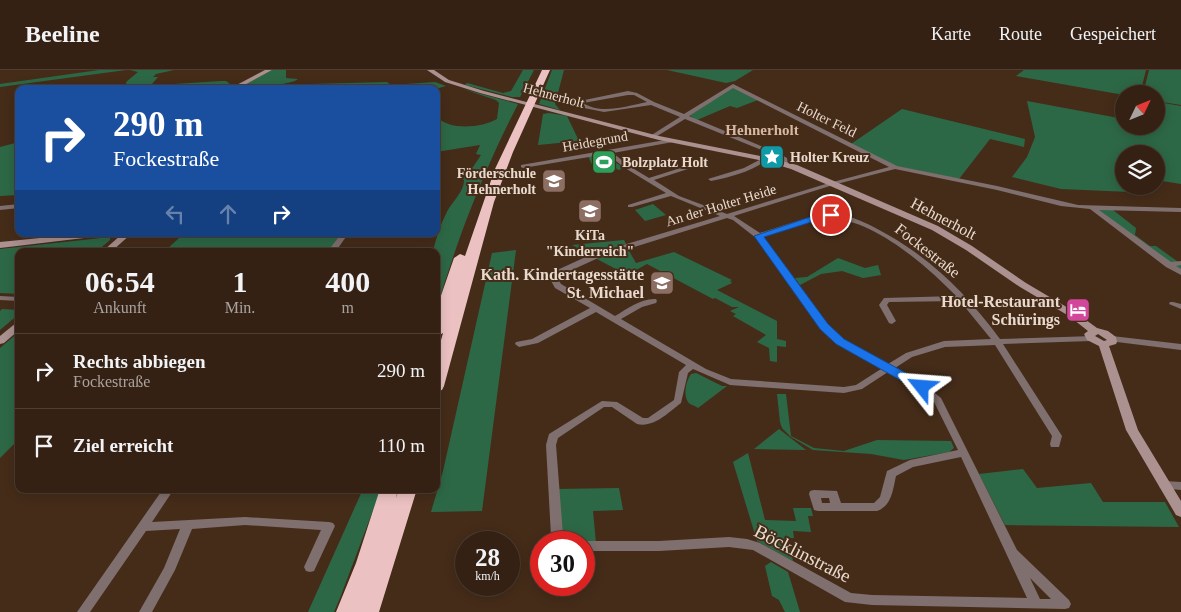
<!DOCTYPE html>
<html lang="de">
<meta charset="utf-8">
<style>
body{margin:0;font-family:Georgia,serif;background:#3c291c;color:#f1f3f6;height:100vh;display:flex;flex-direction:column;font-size:19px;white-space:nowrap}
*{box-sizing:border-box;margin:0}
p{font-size:16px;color:#a9a3a0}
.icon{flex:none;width:28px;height:28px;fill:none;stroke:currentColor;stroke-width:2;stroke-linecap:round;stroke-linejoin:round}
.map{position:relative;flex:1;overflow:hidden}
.side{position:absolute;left:15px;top:178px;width:425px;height:245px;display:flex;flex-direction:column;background:#342113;border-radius:10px;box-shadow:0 2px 12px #0003,0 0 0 1px #4e3e33}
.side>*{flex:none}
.banner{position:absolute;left:15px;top:15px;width:425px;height:152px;border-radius:10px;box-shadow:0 2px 12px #0003,0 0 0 1px #4e3e33;background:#1a4fa0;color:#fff;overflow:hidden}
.needle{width:32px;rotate:47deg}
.controls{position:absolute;left:1115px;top:15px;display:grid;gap:10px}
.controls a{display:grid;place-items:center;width:50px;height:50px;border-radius:50%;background:#342113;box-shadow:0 2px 12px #0003,0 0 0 1px #4e3e33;font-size:25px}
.speed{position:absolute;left:455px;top:461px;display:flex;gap:10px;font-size:25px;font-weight:700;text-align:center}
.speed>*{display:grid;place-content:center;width:65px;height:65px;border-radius:50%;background:#342113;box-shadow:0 2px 12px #0003,0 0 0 1px #4e3e33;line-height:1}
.speed small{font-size:12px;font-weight:400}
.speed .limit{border:8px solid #d22;background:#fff;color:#111}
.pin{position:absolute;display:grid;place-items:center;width:42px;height:42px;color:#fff;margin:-21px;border:2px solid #fff;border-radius:50%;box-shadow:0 1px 5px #0007}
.me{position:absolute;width:55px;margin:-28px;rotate:298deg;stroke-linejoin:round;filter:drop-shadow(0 0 4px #0008)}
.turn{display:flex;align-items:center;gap:18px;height:105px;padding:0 15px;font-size:22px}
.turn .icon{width:65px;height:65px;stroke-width:2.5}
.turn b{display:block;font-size:35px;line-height:42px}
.lanes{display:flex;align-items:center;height:48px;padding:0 15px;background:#0003;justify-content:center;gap:25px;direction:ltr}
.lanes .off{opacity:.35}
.eta{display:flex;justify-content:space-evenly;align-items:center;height:85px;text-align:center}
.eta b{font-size:30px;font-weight:700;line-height:35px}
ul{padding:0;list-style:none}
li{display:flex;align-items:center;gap:15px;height:75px;padding:0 15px;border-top:1px solid #4e3e33}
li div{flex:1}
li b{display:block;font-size:19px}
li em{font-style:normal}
header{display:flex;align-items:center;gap:30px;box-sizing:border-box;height:70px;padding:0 25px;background:#342113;border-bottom:1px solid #4e3e33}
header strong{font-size:24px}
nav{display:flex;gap:28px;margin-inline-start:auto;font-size:18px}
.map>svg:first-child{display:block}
.green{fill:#2d6846}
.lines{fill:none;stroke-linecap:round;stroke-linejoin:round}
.street{fill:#806f6f;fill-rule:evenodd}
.secondary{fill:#ab9190;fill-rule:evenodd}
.highway{fill:#ebc2c1;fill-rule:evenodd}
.route{fill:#1a73e8;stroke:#114b97}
.labels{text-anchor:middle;stroke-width:4;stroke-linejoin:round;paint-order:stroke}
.far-street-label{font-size:14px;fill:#eadace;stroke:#452c19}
.far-poi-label{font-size:14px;font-weight:bold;fill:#eadace;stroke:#452c19;text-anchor:start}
.far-neighbourhood-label{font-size:15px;font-weight:bold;fill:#d8b8a2;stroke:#452c19}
.street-label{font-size:16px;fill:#eadace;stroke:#452c19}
.poi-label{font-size:16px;font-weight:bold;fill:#eadace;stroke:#452c19;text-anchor:end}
.near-street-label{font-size:19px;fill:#eadace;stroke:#452c19}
</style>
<header>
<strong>Beeline</strong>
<nav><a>Karte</a><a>Route</a><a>Gespeichert</a></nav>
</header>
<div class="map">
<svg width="1181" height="542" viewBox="0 0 1181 542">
<rect width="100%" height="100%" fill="#452c19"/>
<g class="green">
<polygon points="99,0 126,0 0,17 0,14"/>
<polygon points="130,0 174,0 156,4 153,7 158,7 152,14 127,18 126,12 138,2"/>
<path d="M272,0H286V8L298,9C292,15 245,19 235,19Z"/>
<polygon points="523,0 534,0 520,27 512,27 465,15 467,13 503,23 511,21"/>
<polygon points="552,0 564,0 555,34 560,40 539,34"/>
<polygon points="667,0 753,0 735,11 726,13"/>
<polygon points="1024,0 1146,0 1140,24 1124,25 1016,6"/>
<polygon points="1149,0 1181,0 1181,35 1156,31 1156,24 1143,24"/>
<polygon points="221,11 226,11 230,14 225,19 173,16 174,14"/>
<polygon points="387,12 391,15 435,12 446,16 436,19 254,19 273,15"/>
<polygon points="733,17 758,30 737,38 730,36 697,50 689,45"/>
<path d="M463,19L518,34C484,100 457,169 436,241V181H433C436,169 440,155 446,144C451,132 464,123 464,110L457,108L473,97L481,85L476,84L480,75L436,82V46C448,61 482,58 497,49L499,33L496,30Z"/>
<polygon points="1027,31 1124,49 1124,56 1156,56 1158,32 1181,36 1181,114 1156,110 1156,84 1124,84 1124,116 1132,116 1130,122 1061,119 1012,107 1027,87 1035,67"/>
<polygon points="902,39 1025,69 1024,77 990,69 959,109 895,96 851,74"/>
<polygon points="549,43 567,46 579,71 538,75 543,44"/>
<polygon points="19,72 19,125 0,126 0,77"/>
<polygon points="605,83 611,90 625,98 618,100 613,95 595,99 595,101 588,86"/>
<polygon points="653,134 666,145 645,151 635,140"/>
<polygon points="1095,139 1113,140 1136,158 1135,165 1150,176 1156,176 1181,194 1181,200"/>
<polygon points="217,164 341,164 329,181 165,181 179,168"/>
<polygon points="110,167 110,170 97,181 19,181 19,224 0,223 0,179"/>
<polygon points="624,170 626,174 591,185 572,175"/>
<polygon points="628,179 636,193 674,182 732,210 730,211 732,213 717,220 777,251 777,269 786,271 786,277 777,276 777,292 770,291 769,278 757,272 766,265 733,246 736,244 730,241 739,237 732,237 715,228 713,229 647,194 627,205 597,189"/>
<polygon points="516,180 482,441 431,442 443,401 492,183"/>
<polygon points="838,188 865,198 878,195 881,205 863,208 842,201 821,204 800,215 795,208 807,207"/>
<polygon points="2,239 19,240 19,244 0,260 0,241"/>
<polygon points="19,262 19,369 0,388 0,278"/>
<path d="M696,303L722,316H727L698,338C694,335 690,335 688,332C683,324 686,311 691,304Z"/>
<polygon points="777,324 786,324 791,366 814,378 844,381 877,370 951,371 954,378 949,382 904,390 871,384 813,380 791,367 782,358 780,352"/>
<polygon points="779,359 806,380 754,379"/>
<polygon points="748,383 765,450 796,451 793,438 811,438 813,446 808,446 811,462 793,461 794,468 788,468 793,491 757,471 733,392"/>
<polygon points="1023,399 1037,418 1091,413 1103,432 1165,432 1179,457 1005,455 979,404"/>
<polygon points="619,418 623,440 593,441 596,473 568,472 563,469 557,419"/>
<polygon points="363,419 381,419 340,528 334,542 308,542"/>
<polygon points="771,492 788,502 800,542 785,542 779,530 772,526 765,496"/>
</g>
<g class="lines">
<g class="street">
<path d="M733,14L897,96L997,116L1078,135L1181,138V142L1099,140L1171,192L1181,191V195L1176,196L1181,199V205L1166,197L1090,139L1061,136L997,120L895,99L833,115L734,146L760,163C778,158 813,144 830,144C851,144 871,155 890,166C936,193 968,226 1000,269L1094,266L1095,268L1094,270L1091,271L1003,274L1062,366L1059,377H1051L1050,374L1052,366L995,275L945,277L912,287L895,298L925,315L941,328L1017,480L1069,530L1071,534L1069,538L1065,539L872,535L845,532L753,480L729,477L659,481H584V472H580L584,471H659L729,467L747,469L760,473L851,523L872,525L1027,528L961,387L913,397L896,406C893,419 892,436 877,441H818L814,440L809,424L810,421L814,420L837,421L841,433H874L880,427L887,401L910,390L958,380L934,332L919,319L888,302L862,319L844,323L730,315L693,299L688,303L681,333C669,342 654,358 637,354L612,337H604L558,368L556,375L563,465L568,472H556L551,466L546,375L549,364L602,331L617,332L643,348H648L674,330L679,302L686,295L596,242L538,273L519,277L515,274L516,272L532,269L590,238L555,218L550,209L555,201L590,185L720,146L671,126L632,137H628V135L666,123L625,98L607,84L523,98L521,97V95L671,69L673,70V72L613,83L629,96L649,108L690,95H694V97L654,110L679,126L727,144L829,113L889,97L733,18L689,46L778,83L787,88L788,95H784L782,90L774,85L685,49L654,68H650V66L680,47L651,35L604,42L584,38L575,32L628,21L637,23L654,32L684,44ZM628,25H634L647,32C627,36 601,45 583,33ZM727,148L733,150L756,168L821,258L837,274L881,299L856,315L844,317L731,309L706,299L621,249L642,237L656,233L657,231L656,229C641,228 627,239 615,246L561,214L558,209L561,205L596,189ZM824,148C870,146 925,194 956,226L884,228L879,235L889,253L892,254L896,251L887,235L889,232L960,231L991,269L944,271L906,283L888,294L843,270L827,254L763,167ZM821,428H829L830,433H822ZM1030,508L1051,529H1040Z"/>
<path d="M765,87L768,89L767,90C750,102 731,107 711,111L708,109L744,98Z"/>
<polygon points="19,134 19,138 0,140 0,136"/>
<polygon points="341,164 348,164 336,181 328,181"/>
<polygon points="0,226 19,227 19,231 0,230"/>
<polygon points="1170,232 1173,232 1181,234 1181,239 1169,234"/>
<polygon points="1112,266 1181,274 1181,280 1109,271 1108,269"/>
<polygon points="1164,411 1181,412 1181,420 1160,418 1159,415 1160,412"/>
<polygon points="163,419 174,419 152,452 245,447 329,452 333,453 335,456 314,501 310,502 306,501 304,497 321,460 245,455 192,459 175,500 152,542 139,542 164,498 180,459 146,461 90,542 77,542"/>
</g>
<g class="secondary">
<polygon points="265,0 272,0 237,19 229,19"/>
<path d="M427,0H434L449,10L484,21L659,66L765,87L797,95L938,156L972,176L1026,213L1075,242L1097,258L1108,261L1116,267L1117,272L1116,274L1109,276L1138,360L1181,431V447L1176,445L1126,360L1099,276L1087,270L1084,264L1088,261L1069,246L1020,217L966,180L932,160L791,99L764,91L659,70L480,23L445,12ZM1098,264L1107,270L1104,271L1095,266Z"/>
<polygon points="80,164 105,164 101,166 0,178 0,172"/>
<polygon points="122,164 131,164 112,181 103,181"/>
<polygon points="19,252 19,260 4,273 0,274 0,266 16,253"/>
</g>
<g class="highway">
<polygon points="542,0 550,0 513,82 494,132 444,316 442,320 436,321 436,288 443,263 436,267 436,240 454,188 460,184 465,186 495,99"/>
<polygon points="380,419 398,419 396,428 399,419 417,419 379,542 336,542 356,493"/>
</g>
</g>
<polygon class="route" points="831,142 834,143 834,147 824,148 764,167 828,254 844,269 926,314 928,317 926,320 918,320 836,274 820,259 754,166 819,144"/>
<defs>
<symbol id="sight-square" viewBox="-11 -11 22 22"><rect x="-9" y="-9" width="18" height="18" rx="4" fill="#0f9aa8" stroke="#452c19"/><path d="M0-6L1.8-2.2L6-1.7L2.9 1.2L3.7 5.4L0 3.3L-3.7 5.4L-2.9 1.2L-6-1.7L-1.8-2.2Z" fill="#fff"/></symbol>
<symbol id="stadium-square" viewBox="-11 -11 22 22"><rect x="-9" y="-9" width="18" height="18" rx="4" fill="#2e9e5b" stroke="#452c19"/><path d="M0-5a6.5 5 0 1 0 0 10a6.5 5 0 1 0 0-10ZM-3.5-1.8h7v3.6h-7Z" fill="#fff"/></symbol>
<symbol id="school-square" viewBox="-11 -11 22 22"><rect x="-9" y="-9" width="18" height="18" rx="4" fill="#8d6e63" stroke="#452c19"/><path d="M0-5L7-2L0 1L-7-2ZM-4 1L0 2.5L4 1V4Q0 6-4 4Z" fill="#fff"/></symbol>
<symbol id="hotel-square" viewBox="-11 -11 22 22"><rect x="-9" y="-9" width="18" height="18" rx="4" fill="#d1479c" stroke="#452c19"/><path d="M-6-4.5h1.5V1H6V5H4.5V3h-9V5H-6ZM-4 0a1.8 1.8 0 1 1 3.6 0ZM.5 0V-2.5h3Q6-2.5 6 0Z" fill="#fff"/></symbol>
</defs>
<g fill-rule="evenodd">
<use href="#sight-square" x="758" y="73" width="28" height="28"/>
<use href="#stadium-square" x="590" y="78" width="28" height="28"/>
<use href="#school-square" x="540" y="97" width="28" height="28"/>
<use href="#school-square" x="576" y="127" width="28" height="28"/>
<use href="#school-square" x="648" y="199" width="28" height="28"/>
<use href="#hotel-square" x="1064" y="226" width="28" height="28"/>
</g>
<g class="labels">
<g class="far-street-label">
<text transform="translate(554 25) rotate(15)" y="5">Hehnerholt</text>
<text transform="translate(827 49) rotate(26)" y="5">Holter Feld</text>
<text transform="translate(595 71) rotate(-10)" y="5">Heidegrund</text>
<text transform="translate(721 135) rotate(-17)" y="5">An der Holter Heide</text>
</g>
<g class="far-poi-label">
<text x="790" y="92">Holter Kreuz</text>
<text x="622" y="97">Bolzplatz Holt</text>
<text x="536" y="108" text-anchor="end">Förderschule<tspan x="536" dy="16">Hehnerholt</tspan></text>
<text x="590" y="170" text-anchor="middle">KiTa<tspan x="590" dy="16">"Kinderreich"</tspan></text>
</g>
<g class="far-neighbourhood-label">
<text x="762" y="65">Hehnerholt</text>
</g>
<g class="street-label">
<text transform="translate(944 148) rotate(28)" y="6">Hehnerholt</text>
<text transform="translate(928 180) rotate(38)" y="6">Fockestraße</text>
</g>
<g class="poi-label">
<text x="644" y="210">Kath. Kindertagesstätte<tspan x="644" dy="18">St. Michael</tspan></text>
<text x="1060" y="237">Hotel-Restaurant<tspan x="1060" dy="18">Schürings</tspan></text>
</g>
<g class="near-street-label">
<text transform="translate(803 483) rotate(27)" y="7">Böcklinstraße</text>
</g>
</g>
</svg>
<div class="controls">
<a><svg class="needle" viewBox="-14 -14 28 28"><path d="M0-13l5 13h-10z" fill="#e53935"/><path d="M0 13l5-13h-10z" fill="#a9a3a0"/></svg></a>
<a><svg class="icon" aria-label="layers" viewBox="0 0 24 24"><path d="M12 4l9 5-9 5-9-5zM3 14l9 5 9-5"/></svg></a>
</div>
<div class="speed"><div>28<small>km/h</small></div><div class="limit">30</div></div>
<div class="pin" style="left:831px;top:145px;background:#d93025"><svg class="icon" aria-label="arrive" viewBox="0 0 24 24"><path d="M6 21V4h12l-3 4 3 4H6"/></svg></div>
<svg class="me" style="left:922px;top:317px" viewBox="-20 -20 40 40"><path d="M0-17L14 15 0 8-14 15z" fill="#1a73e8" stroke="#fff" stroke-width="4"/></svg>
<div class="banner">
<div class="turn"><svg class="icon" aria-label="right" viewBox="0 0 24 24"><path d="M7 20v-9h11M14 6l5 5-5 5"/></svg><div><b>290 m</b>Fockestraße</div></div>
<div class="lanes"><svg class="icon off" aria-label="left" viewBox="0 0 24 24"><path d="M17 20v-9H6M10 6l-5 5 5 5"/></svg><svg class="icon off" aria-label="ahead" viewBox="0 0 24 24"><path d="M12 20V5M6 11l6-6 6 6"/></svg><svg class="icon" aria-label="right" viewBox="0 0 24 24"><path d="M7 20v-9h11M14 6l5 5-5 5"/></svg></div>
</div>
<section class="side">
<div class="eta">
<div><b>06:54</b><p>Ankunft</p></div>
<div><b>1</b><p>Min.</p></div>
<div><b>400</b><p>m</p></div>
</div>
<ul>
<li><svg class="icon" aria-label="right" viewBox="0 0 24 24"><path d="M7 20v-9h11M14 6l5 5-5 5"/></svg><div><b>Rechts abbiegen</b><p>Fockestraße</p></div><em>290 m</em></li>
<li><svg class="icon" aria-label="arrive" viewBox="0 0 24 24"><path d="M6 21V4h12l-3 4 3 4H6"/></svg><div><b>Ziel erreicht</b></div><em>110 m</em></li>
</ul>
</section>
</div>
